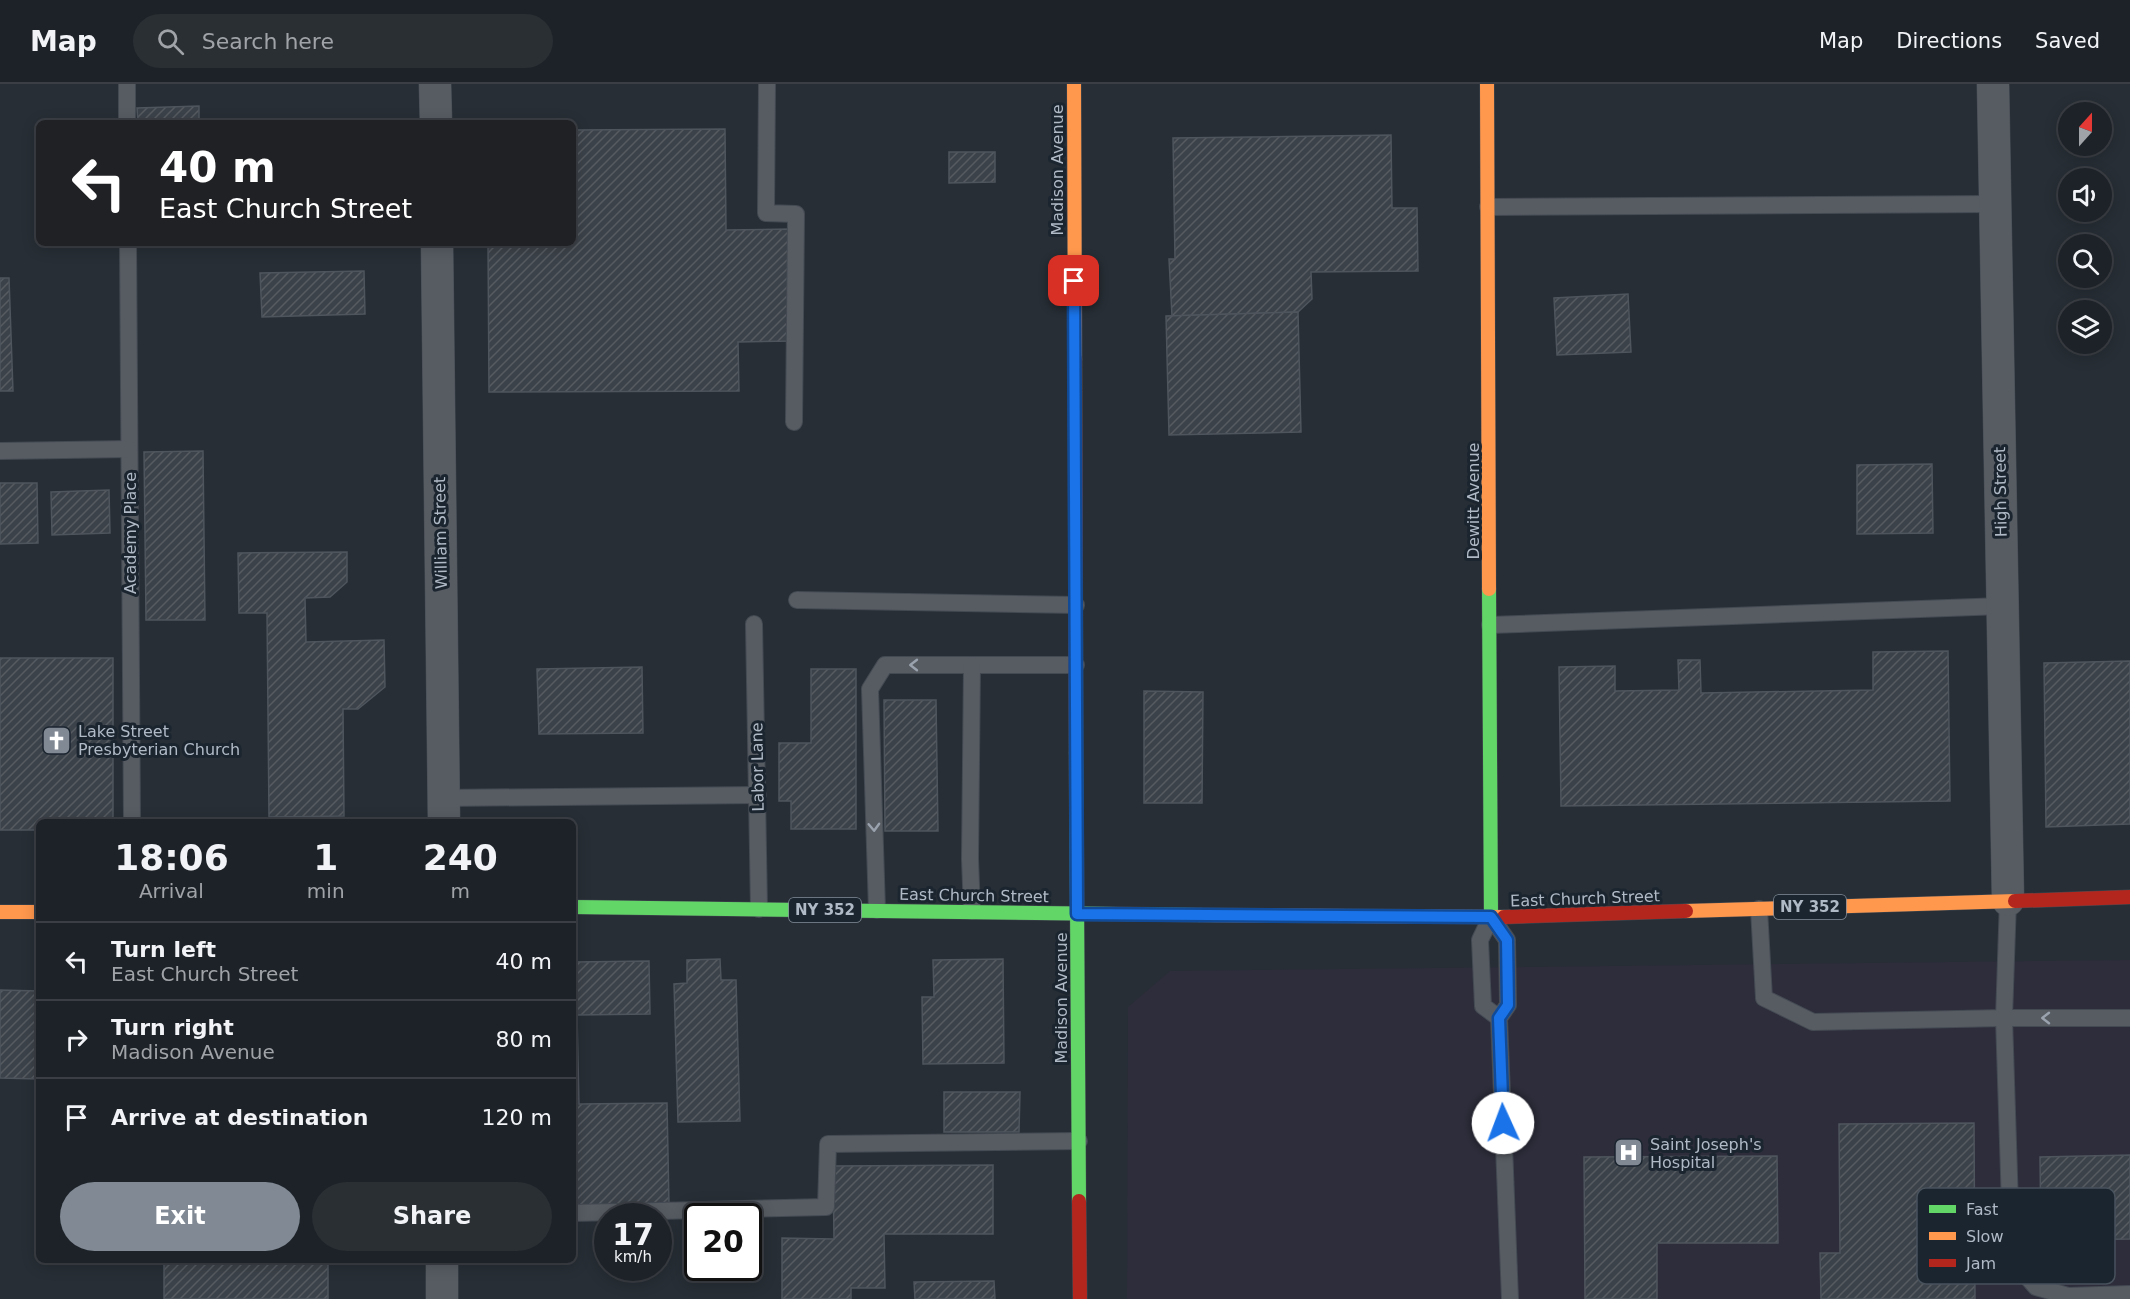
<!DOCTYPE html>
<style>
body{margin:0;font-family:"DejaVu Sans",sans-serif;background:#2a2f34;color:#f1f3f6;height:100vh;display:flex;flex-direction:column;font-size:22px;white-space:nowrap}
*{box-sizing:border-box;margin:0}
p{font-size:20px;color:#a0a4a8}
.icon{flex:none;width:33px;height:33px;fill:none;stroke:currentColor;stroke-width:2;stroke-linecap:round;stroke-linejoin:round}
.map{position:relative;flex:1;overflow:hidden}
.details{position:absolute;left:36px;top:735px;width:540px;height:444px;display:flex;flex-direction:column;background:#1d2228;border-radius:9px;box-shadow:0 3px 15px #0003,0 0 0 2px #3b3f45}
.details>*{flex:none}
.banner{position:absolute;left:36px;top:36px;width:540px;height:126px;border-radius:9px;box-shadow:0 3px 15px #0003,0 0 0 2px #3b3f45;background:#202124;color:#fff;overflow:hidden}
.needle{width:39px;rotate:21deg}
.controls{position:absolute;left:2058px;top:18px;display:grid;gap:12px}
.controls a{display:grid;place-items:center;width:54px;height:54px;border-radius:50%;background:#1d2228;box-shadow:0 3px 15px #0003,0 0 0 2px #3b3f45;font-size:30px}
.speed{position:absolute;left:594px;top:1119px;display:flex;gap:12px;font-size:30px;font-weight:700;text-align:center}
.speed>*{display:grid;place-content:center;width:78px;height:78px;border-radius:50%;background:#1d2228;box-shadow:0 3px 15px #0003,0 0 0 2px #3b3f45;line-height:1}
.speed small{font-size:15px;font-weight:400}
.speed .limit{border:3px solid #111;border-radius:9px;background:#fff;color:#111}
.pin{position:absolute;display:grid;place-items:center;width:51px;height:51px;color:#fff;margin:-26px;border-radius:12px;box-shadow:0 3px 9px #0006}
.me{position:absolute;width:66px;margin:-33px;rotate:358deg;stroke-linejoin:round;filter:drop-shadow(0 0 4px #0008)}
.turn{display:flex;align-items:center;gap:21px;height:126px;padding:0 24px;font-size:27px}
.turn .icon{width:78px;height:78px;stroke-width:2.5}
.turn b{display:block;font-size:42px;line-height:51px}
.eta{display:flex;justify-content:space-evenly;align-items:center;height:102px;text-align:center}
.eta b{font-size:36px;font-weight:700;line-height:42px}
.primary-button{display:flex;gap:12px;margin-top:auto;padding:12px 24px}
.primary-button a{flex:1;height:69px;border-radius:36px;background:#808994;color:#fff;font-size:24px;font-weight:700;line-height:69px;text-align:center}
.primary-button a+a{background:#2a2f34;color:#f1f3f6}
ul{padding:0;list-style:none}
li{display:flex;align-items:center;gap:18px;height:78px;padding:0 24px;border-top:2px solid #3b3f45}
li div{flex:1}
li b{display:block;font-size:22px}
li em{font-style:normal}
header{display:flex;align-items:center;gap:36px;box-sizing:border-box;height:84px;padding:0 30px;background:#1d2228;border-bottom:2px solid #3b3f45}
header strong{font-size:28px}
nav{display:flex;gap:33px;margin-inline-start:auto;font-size:21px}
.search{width:420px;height:54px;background:#2a2f34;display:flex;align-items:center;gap:15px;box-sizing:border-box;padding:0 21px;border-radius:33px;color:#a0a4a8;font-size:22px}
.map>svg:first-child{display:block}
.medical{fill:#2d2d3b}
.building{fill:url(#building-hatch);stroke:#4f555d;stroke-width:1.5}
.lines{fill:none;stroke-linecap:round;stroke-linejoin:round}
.lane-casing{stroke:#444a52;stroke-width:18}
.street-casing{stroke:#444a52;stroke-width:33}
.fast-casing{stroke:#444a52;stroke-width:15}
.slow-casing{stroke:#444a52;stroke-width:15}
.jam-casing{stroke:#444a52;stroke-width:15}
.lane{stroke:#575c63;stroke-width:16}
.street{stroke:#575c63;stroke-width:32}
.fast{stroke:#63d668;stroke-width:14}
.slow{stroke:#ff974d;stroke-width:14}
.jam{stroke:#b3261e;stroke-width:14}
.oneway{stroke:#9aa2ae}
.route-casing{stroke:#114b97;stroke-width:15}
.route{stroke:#1a73e8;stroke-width:10}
.labels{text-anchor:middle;stroke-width:6;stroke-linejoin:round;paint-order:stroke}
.shield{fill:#1b2530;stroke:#838d9a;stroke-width:1.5}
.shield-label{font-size:15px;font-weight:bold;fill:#b0bac7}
.street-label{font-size:16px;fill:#b0bac7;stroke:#1b2530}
.poi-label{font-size:16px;fill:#b0bac7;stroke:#1b2530;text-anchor:start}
.key{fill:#1b2530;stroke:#48525d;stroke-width:1.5}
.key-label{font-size:16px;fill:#b0bac7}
</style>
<header>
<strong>Map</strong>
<div class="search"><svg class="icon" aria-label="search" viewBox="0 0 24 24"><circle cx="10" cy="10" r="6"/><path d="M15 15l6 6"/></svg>Search here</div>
<nav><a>Map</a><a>Directions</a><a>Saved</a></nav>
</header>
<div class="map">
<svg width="2130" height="1215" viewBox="0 0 2130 1215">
<defs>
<pattern id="building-hatch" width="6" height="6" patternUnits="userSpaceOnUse" patternTransform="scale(1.5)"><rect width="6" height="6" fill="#3c4249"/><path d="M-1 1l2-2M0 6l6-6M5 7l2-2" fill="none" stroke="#565b62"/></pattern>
</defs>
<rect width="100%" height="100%" fill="#272e35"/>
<polygon class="medical" points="2130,876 2130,1215 1127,1215 1128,923 1170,887"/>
<g class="building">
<polygon points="199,22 199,39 138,39 137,24"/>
<polygon points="339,37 339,39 237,38"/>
<polygon points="725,45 726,146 790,145 792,257 738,258 739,307 489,308 488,159 573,159 573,46"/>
<polygon points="1391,51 1392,124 1417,124 1418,187 1311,188 1312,215 1298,228 1172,232 1169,175 1175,175 1173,54"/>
<polygon points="949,68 995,68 995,98 949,99"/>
<polygon points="364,187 365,230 262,233 260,189"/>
<polygon points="0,194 9,194 13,307 0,307"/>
<polygon points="1628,210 1631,268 1557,271 1554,214"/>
<polygon points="1298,228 1301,348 1169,351 1166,232"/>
<polygon points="203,367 205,536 146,536 144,368"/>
<polygon points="1932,380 1933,449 1857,450 1857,381"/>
<polygon points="0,399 37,399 38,459 0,460"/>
<polygon points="109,406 110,449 52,451 51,408"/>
<polygon points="347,468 347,498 330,513 305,514 306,558 384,556 385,603 358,625 343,625 344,732 269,733 267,529 239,529 238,469"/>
<polygon points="1948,567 1950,717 1561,722 1559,583 1615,582 1615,607 1679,606 1678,576 1700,576 1701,609 1873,606 1873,568"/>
<polygon points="0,574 113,574 113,738 39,738 39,746 0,746"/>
<polygon points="2130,577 2130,740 2046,743 2044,579"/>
<polygon points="642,583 643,649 539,650 537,585"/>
<polygon points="811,585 856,585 856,745 791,745 791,717 779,717 779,659 811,659"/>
<polygon points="1144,607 1203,608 1202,719 1144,719"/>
<polygon points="884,616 936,616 938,747 885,747"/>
<polygon points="720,875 721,896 736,896 740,1037 678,1038 674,900 687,899 687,876"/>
<polygon points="1003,875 1004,979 923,980 922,913 934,913 933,876"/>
<polygon points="649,877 650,930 577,931 579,1020 667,1019 669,1120 573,1122 573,878"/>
<polygon points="0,906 39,907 39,995 0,994"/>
<polygon points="944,1008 1020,1008 1019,1048 944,1048"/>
<polygon points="1974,1039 1975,1215 1821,1215 1820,1169 1840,1169 1839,1040"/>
<polygon points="2130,1071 2130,1155 2041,1156 2040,1073"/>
<polygon points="1777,1072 1778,1159 1657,1159 1657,1215 1585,1215 1584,1073"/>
<polygon points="993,1081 993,1150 884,1150 885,1204 851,1204 851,1215 782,1215 782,1154 834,1155 833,1082"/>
<polygon points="164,1176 354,1176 354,1179 328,1180 328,1215 164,1215"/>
<polygon points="994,1197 995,1215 915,1215 914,1198"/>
</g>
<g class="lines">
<defs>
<g id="lane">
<polyline points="127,0 127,39"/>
<polyline points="767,0 766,129 796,130 794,338"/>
<polyline points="1488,123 1995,120"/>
<polyline points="128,159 132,738"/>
<polyline points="0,367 129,365"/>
<polyline points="797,516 1076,521"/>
<polyline points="754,540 759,825"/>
<polyline points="1490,541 2002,522"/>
<polyline points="443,714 758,711"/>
<polyline points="1759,825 1764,914 1813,938 2004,934 2008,816"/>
<polyline points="877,826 870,605 885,581 1076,581"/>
<polyline points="972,827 970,775 972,581"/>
<polygon points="1491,833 1507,856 1508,921 1499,934 1483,922 1480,856"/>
<polyline points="1499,934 1510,1215"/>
<polyline points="2130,934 2004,934 2011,1153 2017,1181 2036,1203 2068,1212 2130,1210"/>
<polyline points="573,1129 826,1123 828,1060 1079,1057"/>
</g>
<g id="street">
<polyline points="435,0 436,39"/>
<polyline points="1993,0 2008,816"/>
<polyline points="437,159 444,738"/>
<polyline points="442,1176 442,1215"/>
</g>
<g id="fast">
<polyline points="1489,505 1491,833"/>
<polyline points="1076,669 1079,1117"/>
<polyline points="573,823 1200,831"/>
</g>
<g id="slow">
<polyline points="1074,0 1075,275"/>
<polyline points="1487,0 1489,505"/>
<polyline points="1686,827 2015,817"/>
<polyline points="0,828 39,828"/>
<polyline points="1200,831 1504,833"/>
</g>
<g id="jam">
<polyline points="1075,275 1076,669"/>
<polyline points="2015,817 2130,813"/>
<polyline points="1504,833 1686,827"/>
<polyline points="1079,1117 1080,1215"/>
</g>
</defs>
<use href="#lane" class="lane-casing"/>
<use href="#street" class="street-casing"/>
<use href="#fast" class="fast-casing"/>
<use href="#slow" class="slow-casing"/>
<use href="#jam" class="jam-casing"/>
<use href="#lane" class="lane"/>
<use href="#street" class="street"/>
<use href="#fast" class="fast"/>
<use href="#slow" class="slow"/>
<use href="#jam" class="jam"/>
</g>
<defs><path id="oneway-chevron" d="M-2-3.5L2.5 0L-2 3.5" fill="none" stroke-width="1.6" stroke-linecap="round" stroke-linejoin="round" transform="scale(1.5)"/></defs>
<g class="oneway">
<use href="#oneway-chevron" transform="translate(914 581) rotate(180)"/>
<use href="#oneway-chevron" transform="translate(874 743) rotate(88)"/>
<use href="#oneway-chevron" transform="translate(2046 934) rotate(-180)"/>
</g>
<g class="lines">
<defs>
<polyline id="route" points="1074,197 1077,830 1491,833 1507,856 1508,921 1499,934 1503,1039"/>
</defs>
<use href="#route" class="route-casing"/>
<use href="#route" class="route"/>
</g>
<defs>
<symbol id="church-square" viewBox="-11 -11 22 22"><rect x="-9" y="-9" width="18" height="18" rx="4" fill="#808994" stroke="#1b2530"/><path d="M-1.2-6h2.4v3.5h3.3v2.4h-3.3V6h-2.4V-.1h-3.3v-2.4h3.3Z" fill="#fff"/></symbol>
<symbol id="hospital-square" viewBox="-11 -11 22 22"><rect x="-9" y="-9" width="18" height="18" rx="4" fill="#808994" stroke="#1b2530"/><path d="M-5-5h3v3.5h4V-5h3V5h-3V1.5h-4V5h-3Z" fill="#fff"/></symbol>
</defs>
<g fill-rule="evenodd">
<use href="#church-square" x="40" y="640" width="33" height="33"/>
<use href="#hospital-square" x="1612" y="1052" width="33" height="33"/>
</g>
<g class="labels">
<g class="shield">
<rect x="1774" y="811" width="72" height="24" rx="4.5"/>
<rect x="789" y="814" width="72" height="24" rx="4.5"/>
</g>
<g class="shield-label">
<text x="1810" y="828">NY 352</text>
<text x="825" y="831">NY 352</text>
</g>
<g class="street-label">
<text transform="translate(1057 86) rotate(-90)" y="6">Madison Avenue</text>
<text transform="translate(2000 408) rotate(-91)" y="6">High Street</text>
<text transform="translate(1473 417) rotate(-90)" y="6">Dewitt Avenue</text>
<text transform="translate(130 449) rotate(-90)" y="6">Academy Place</text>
<text transform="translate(440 449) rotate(-91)" y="6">William Street</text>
<text transform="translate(757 683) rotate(-91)" y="6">Labor Lane</text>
<text transform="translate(974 811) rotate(1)" y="6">East Church Street</text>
<text transform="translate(1585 814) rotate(-2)" y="6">East Church Street</text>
<text transform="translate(1061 914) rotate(-90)" y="6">Madison Avenue</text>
</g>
<g class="poi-label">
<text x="78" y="653">Lake Street<tspan x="78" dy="18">Presbyterian Church</tspan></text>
<text x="1650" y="1066">Saint Joseph's<tspan x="1650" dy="18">Hospital</tspan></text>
</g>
</g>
<rect x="1917" y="1104" width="198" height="96" rx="9" class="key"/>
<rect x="1929" y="1121" width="27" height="8" fill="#63d668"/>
<rect x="1929" y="1148" width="27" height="8" fill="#ff974d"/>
<rect x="1929" y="1175" width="27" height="8" fill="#b3261e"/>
<g class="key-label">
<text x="1966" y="1131">Fast</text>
<text x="1966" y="1158">Slow</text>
<text x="1966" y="1185">Jam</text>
</g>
</svg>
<div class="controls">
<a><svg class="needle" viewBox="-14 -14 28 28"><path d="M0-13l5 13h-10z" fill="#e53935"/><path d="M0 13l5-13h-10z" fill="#a0a4a8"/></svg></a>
<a><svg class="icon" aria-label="sound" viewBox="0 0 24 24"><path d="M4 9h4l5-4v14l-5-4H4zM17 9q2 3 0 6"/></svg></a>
<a><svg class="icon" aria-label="search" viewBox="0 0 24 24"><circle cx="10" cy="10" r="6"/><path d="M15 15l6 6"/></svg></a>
<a><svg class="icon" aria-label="layers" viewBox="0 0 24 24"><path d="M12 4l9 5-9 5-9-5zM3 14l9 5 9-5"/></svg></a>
</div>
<div class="speed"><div>17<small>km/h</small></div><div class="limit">20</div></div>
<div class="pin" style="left:1074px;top:197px;background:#d93025"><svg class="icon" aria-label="arrive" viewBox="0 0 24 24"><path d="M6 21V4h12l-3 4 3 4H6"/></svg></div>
<svg class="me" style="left:1503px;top:1039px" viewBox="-20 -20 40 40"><circle r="19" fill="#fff"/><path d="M0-13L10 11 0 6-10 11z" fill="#1a73e8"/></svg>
<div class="banner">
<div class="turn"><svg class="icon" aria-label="left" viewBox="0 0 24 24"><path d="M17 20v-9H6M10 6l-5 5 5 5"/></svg><div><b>40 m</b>East Church Street</div></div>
</div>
<section class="details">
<div class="eta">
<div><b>18:06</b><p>Arrival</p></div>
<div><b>1</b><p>min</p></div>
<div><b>240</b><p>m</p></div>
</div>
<ul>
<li><svg class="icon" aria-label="left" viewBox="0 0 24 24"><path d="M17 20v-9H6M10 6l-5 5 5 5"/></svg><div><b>Turn left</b><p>East Church Street</p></div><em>40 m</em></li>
<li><svg class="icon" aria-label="right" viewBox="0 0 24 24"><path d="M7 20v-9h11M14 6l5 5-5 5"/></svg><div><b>Turn right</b><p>Madison Avenue</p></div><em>80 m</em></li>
<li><svg class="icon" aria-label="arrive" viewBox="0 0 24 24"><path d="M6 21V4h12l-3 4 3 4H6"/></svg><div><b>Arrive at destination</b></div><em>120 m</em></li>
</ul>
<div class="primary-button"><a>Exit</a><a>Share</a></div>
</section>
</div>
